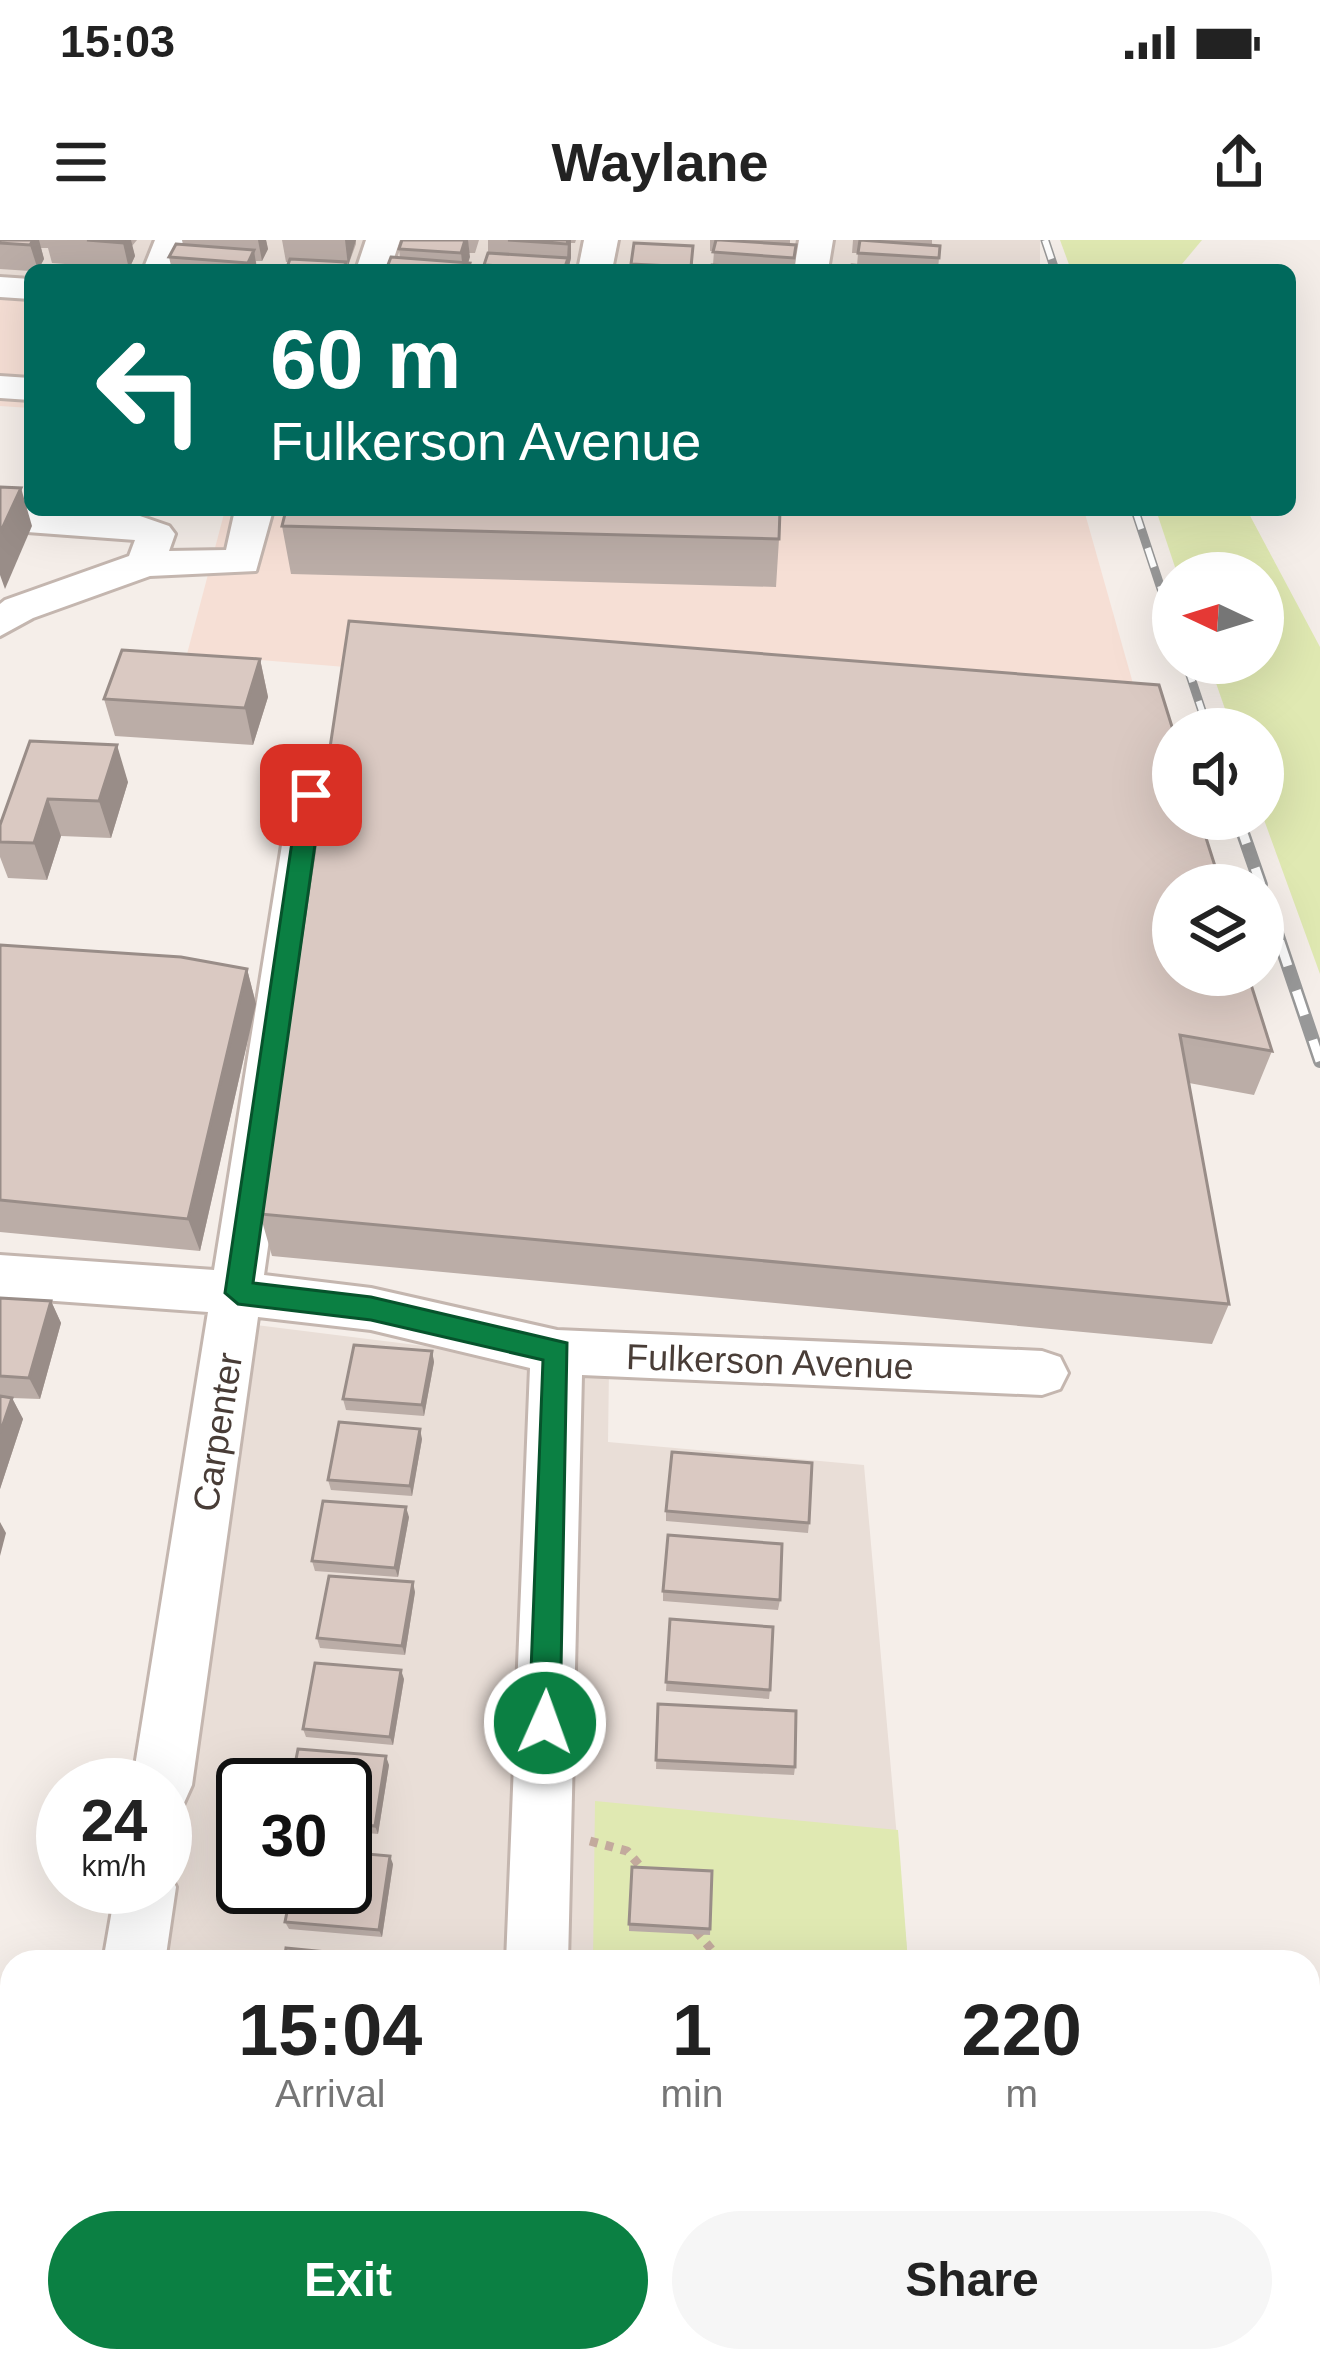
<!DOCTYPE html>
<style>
body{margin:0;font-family:Arial,sans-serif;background:#f6f6f6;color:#222;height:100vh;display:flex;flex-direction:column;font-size:45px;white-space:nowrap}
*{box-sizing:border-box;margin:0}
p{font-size:39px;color:#767676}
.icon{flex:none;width:66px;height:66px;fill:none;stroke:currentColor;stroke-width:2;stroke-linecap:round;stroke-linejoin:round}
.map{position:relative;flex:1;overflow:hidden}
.details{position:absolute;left:0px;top:1710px;width:1320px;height:423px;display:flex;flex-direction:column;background:#fff;border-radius:36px 36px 0 0;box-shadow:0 12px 48px #0002}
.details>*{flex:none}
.top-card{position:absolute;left:24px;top:24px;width:1272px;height:252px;border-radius:18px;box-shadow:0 12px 48px #0002;background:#00695c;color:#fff;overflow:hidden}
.needle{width:78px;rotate:274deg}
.buttons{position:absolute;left:1152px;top:312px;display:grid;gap:24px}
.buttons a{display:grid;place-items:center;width:132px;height:132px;border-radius:50%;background:#fff;box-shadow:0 12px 48px #0002;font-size:60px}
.speed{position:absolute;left:36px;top:1518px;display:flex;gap:24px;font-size:60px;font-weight:700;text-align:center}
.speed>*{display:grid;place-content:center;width:156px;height:156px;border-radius:50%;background:#fff;box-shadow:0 12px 48px #0002;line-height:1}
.speed small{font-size:30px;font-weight:400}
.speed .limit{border:6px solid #111;border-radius:18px;background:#fff;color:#111}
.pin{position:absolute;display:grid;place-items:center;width:102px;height:102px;color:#fff;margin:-51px;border-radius:24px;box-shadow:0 6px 18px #0006}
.me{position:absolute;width:132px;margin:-66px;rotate:2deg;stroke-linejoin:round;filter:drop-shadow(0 0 9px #0008)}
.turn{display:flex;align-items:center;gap:42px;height:252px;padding:0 48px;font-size:54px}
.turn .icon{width:156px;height:156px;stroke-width:2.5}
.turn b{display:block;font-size:84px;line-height:102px}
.eta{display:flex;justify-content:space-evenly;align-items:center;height:204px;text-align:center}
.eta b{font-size:72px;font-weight:800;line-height:84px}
.action{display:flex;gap:24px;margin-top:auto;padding:24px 48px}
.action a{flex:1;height:138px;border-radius:72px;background:#0b8043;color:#fff;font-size:48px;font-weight:800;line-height:138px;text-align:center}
.action a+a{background:#f6f6f6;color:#222}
.status{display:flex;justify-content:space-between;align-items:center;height:84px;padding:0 60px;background:#fff;direction:ltr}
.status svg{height:33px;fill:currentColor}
header{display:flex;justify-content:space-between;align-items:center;height:156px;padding:0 48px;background:#fff;font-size:54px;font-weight:800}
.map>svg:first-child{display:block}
.residential{fill:#e9ded7;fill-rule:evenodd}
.commercial{fill:#f6dfd5}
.green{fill:#e0e9b2}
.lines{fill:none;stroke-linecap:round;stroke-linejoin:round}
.minor-casing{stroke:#c4b6af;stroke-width:6}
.path{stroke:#c3aa9d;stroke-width:9;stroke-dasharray:8 8;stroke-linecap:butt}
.minor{fill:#fff;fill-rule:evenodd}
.rail-far1-casing{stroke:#989898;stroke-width:9}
.rail-casing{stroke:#989898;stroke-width:14}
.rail-far1{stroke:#fff;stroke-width:6;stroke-dasharray:20;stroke-linecap:butt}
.rail{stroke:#fff;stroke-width:9;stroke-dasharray:26;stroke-linecap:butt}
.wall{fill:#bbada7}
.shaded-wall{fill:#998d88}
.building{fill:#dac9c2;stroke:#998d88;stroke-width:3}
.route{fill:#0b8043;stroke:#07532c;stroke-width:3}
.labels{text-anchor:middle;stroke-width:9;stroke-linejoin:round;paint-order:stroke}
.street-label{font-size:36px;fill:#493d37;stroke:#fff}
</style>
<div class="status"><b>15:03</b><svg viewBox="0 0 49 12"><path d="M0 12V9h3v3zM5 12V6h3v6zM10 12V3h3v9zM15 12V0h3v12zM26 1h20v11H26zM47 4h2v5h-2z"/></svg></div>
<header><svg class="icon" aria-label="menu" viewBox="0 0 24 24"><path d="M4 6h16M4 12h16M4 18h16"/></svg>Waylane<svg class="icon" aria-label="share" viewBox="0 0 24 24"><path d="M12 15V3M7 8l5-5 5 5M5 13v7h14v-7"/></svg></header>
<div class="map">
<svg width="1320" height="2131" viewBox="0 0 1320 2131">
<rect width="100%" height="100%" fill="#f5eee9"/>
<g class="residential">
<polygon points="0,0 1040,0 1040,30 30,30 30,61 0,59"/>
<path d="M249,1084L609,1129L608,1202L864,1225L908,1722H158ZM243,1545H345V1647H243Z"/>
<polygon points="101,2121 938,2121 939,2131 100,2131"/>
</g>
<g class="commercial">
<polygon points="0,59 30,61 30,168 0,166"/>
<polygon points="225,270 1084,270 1147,493 187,414"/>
</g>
<g class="green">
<polygon points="1060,0 1202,0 1177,30 1071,30"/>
<polygon points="1156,270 1247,270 1320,407 1320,734 1263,577 1263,489 1232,489 1209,423 1263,423 1263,333 1177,333"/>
<polygon points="595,1561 898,1590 908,1722 593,1722"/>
</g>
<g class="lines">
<defs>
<g id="minor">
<polygon points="155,0 189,0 177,30 143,30"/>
<polygon points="366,0 400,0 390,30 356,30"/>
<polygon points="584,0 618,0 612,30 578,30"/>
<polygon points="799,0 833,0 828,30 794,30"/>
<polygon points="0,37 30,39 30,59 0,57"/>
<polygon points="0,136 30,138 30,160 0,158"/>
<polygon points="0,266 140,276 169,286 175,294 169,311 226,310 235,270 273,270 256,331 150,336 33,378 0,396 0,364 5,360 129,316 135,300 0,290"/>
<polygon points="311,540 326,545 332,555 264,1035 371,1048 557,1090 1042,1111 1060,1117 1068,1133 1060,1149 1042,1155 582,1135 568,1722 506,1722 530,1128 371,1090 258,1077 192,1545 183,1565 165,1572 165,1545 132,1545 208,1072 0,1057 0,1015 214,1030 290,555 296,545"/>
<polygon points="165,1624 176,1647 165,1722 103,1722 116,1647 165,1647"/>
<polygon points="38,2121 106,2121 105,2131 37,2131"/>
<polygon points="490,2121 558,2121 557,2131 489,2131"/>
<rect x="882" y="2121" width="68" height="10"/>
<polygon points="1175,2121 1243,2121 1245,2131 1177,2131"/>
</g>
</defs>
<use href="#minor" class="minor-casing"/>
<g class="path">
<polyline points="590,1601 627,1611 647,1634"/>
<polyline points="696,1691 722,1722"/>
</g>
<use href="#minor" class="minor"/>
<defs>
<g id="rail-far1">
<polyline points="1045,0 1055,30"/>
<polyline points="1135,270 1173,385"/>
<polyline points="1186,423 1208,489"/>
</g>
<g id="rail">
<polyline points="1238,579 1261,645"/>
<polyline points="1263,652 1320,821"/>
</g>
</defs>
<use href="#rail-far1" class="rail-far1-casing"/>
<use href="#rail" class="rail-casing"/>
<use href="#rail-far1" class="rail-far1"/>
<use href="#rail" class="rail"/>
</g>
<g class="wall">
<polygon points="0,0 137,0 132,6 135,16 129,29 52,23 48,8 41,8 44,19 38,30 30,31 0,29"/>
<polygon points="182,0 266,0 268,9 262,21 256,21 257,30 172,30 169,17 183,5"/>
<polygon points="282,0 356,0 356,4 348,26 346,26 347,30 286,30 289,22 286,22"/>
<polygon points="402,0 479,0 475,13 469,13 468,23 470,23 471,30 386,30 400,18 399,9"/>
<polygon points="488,0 576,0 575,3 571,3 571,18 568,30 484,30 488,13"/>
<polygon points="710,0 790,0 790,5 796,5 795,30 711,30 713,25 714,11 710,11"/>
<polygon points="853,0 932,0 932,5 940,6 938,30 851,30 857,26 858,13 852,13"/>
<polygon points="693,6 693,30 631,30 631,24"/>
<polygon points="282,286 779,299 776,347 291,334"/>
<polygon points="349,381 1272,811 1254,855 1189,843 1229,1064 1212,1104 272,1016 260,974"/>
<polygon points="260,419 268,457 253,505 115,496 104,459"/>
<polygon points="30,501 128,542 111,598 61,596 47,640 8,638 0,617 0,585"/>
<polygon points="0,705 247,729 256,764 200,1011 0,992"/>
<polygon points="0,1058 51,1061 61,1083 40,1159 12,1158 23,1179 0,1249"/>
<polygon points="432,1111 434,1122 424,1176 346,1170 343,1159"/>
<polygon points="422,1199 412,1256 331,1250 328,1240"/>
<polygon points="666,1271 809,1283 808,1293 666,1281"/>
<polygon points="409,1277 398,1337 315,1331 312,1321"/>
<polygon points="663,1351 780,1360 778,1370 663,1361"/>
<polygon points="415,1352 405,1415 320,1408 317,1398"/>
<polygon points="670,1379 770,1450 769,1459 666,1451"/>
<polygon points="404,1439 393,1505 306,1497 303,1489"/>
<polygon points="658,1464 795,1527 794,1535 656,1529"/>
<polygon points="389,1525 378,1594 345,1591 345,1545"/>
<polygon points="393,1624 382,1697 289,1689 285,1682"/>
<polygon points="712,1631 710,1695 629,1691 629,1684"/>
</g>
<g class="shaded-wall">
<polygon points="33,0 39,0 44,19 38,30 30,5"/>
<polygon points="124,0 131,0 135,16 129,29 123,3"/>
<polygon points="258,0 266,0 268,9 262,21"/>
<polygon points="345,0 356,0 348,26"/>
<polygon points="465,0 468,0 470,17 466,30 463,30 461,13"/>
<polygon points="568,0 571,0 571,18 568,30 564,30 567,20"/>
<polygon points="254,10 257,30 250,30 248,23"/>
<polygon points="21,248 32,286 5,349 0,335 0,293"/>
<polygon points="260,419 268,457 253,505 245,468"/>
<polygon points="117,505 128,542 111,598 99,561"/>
<polygon points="48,559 61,596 47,640 34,603"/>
<polygon points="247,729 256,764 200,1011 188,979"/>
<polygon points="51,1061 61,1083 40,1159 29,1138"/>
<polygon points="432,1111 434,1122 424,1176 422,1165"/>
<polygon points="12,1158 23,1179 0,1249 0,1193"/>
<polygon points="420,1189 422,1199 412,1256 410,1246"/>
<polygon points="406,1267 409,1277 398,1337 395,1328"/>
<polygon points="0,1282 6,1293 0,1316"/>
<polygon points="413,1342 415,1352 405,1415 402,1406"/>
<polygon points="401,1430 404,1439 393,1505 390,1497"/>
<polygon points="386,1516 389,1525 378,1594 375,1586"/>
<polygon points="390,1616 393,1624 382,1697 379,1690"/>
</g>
<g class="building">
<polygon points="0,0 33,0 30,5 0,3"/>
<polygon points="87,0 124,0 123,3"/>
<polygon points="402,0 465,0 461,13 399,9"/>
<polygon points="508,0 568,0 567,4"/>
<polygon points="716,0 721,0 796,5 794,18 713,12"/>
<polygon points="860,0 940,6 939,18 858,13"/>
<polygon points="634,3 693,6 691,27 631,24"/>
<polygon points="176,4 254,10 248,23 169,17"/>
<polygon points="488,13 568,18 564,30 484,25"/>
<polygon points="391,17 470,23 468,30 386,30"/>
<polygon points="290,19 346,22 343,30 286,30"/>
<polygon points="712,25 784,30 711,30"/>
<polygon points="852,25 917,30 851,30"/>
<polygon points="0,247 21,248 0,293"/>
<polygon points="286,270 780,270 779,299 282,286"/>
<polygon points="349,381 1159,445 1173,490 1173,579 1200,579 1221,645 1173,645 1173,735 1248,735 1272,811 1180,795 1229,1064 260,974"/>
<polygon points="122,410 260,419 245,468 104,459"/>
<polygon points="30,501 117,505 99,561 48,559 34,603 0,602 0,585"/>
<polygon points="0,705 181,717 247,729 188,979 0,960"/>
<polygon points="0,1058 51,1061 29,1138 0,1136"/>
<polygon points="354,1105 432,1111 422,1165 343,1159"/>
<polygon points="0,1156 12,1158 0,1193"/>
<polygon points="339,1182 420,1189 410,1246 328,1240"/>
<polygon points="672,1212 812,1223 809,1283 666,1271"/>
<polygon points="323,1261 406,1267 395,1328 312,1321"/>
<polygon points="668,1295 782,1304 780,1360 663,1351"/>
<polygon points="329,1336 413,1342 402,1406 317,1398"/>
<polygon points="670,1379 773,1387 770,1450 666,1442"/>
<polygon points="315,1423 401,1430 390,1497 303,1489"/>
<polygon points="658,1464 796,1471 795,1527 656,1520"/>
<polygon points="298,1509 386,1516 375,1586 345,1583 345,1545 291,1545"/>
<polygon points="345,1612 390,1616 379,1690 285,1682 292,1647 345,1647"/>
<polygon points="632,1627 712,1631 710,1689 629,1684"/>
<polygon points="286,1708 379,1717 379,1722 284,1722"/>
<polygon points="229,2121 335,2121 333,2131 228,2130"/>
<polygon points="661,2121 766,2121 766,2131 660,2131"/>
</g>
<polygon class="route" points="311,547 322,555 253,1043 371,1057 567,1103 560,1483 556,1493 545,1498 534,1493 529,1483 543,1120 371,1080 238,1064 225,1053 299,555"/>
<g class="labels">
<g class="street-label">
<text transform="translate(770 1121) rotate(2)" y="13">Fulkerson Avenue</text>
<text transform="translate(217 1192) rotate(-81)" y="13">Carpenter</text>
</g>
</g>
</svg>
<div class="buttons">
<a><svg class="needle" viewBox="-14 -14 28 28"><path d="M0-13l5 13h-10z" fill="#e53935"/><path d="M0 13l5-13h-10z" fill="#767676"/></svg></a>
<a><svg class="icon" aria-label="sound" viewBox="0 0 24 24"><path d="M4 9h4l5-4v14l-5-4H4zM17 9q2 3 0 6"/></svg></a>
<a><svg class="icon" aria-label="layers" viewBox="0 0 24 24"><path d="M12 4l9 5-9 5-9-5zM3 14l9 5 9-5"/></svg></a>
</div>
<div class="speed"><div>24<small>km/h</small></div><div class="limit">30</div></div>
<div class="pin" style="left:311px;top:555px;background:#d93025"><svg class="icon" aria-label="arrive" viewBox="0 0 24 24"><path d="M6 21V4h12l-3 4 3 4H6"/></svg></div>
<svg class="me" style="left:545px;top:1483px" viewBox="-20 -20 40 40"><circle r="17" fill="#0b8043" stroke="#fff" stroke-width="3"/><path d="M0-11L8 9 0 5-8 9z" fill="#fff"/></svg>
<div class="top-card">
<div class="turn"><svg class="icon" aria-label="left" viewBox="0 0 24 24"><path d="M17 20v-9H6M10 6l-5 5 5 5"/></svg><div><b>60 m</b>Fulkerson Avenue</div></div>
</div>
<section class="details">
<div class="eta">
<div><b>15:04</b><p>Arrival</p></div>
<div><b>1</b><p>min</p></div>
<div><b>220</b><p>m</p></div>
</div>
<div class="action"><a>Exit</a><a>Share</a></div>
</section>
</div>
